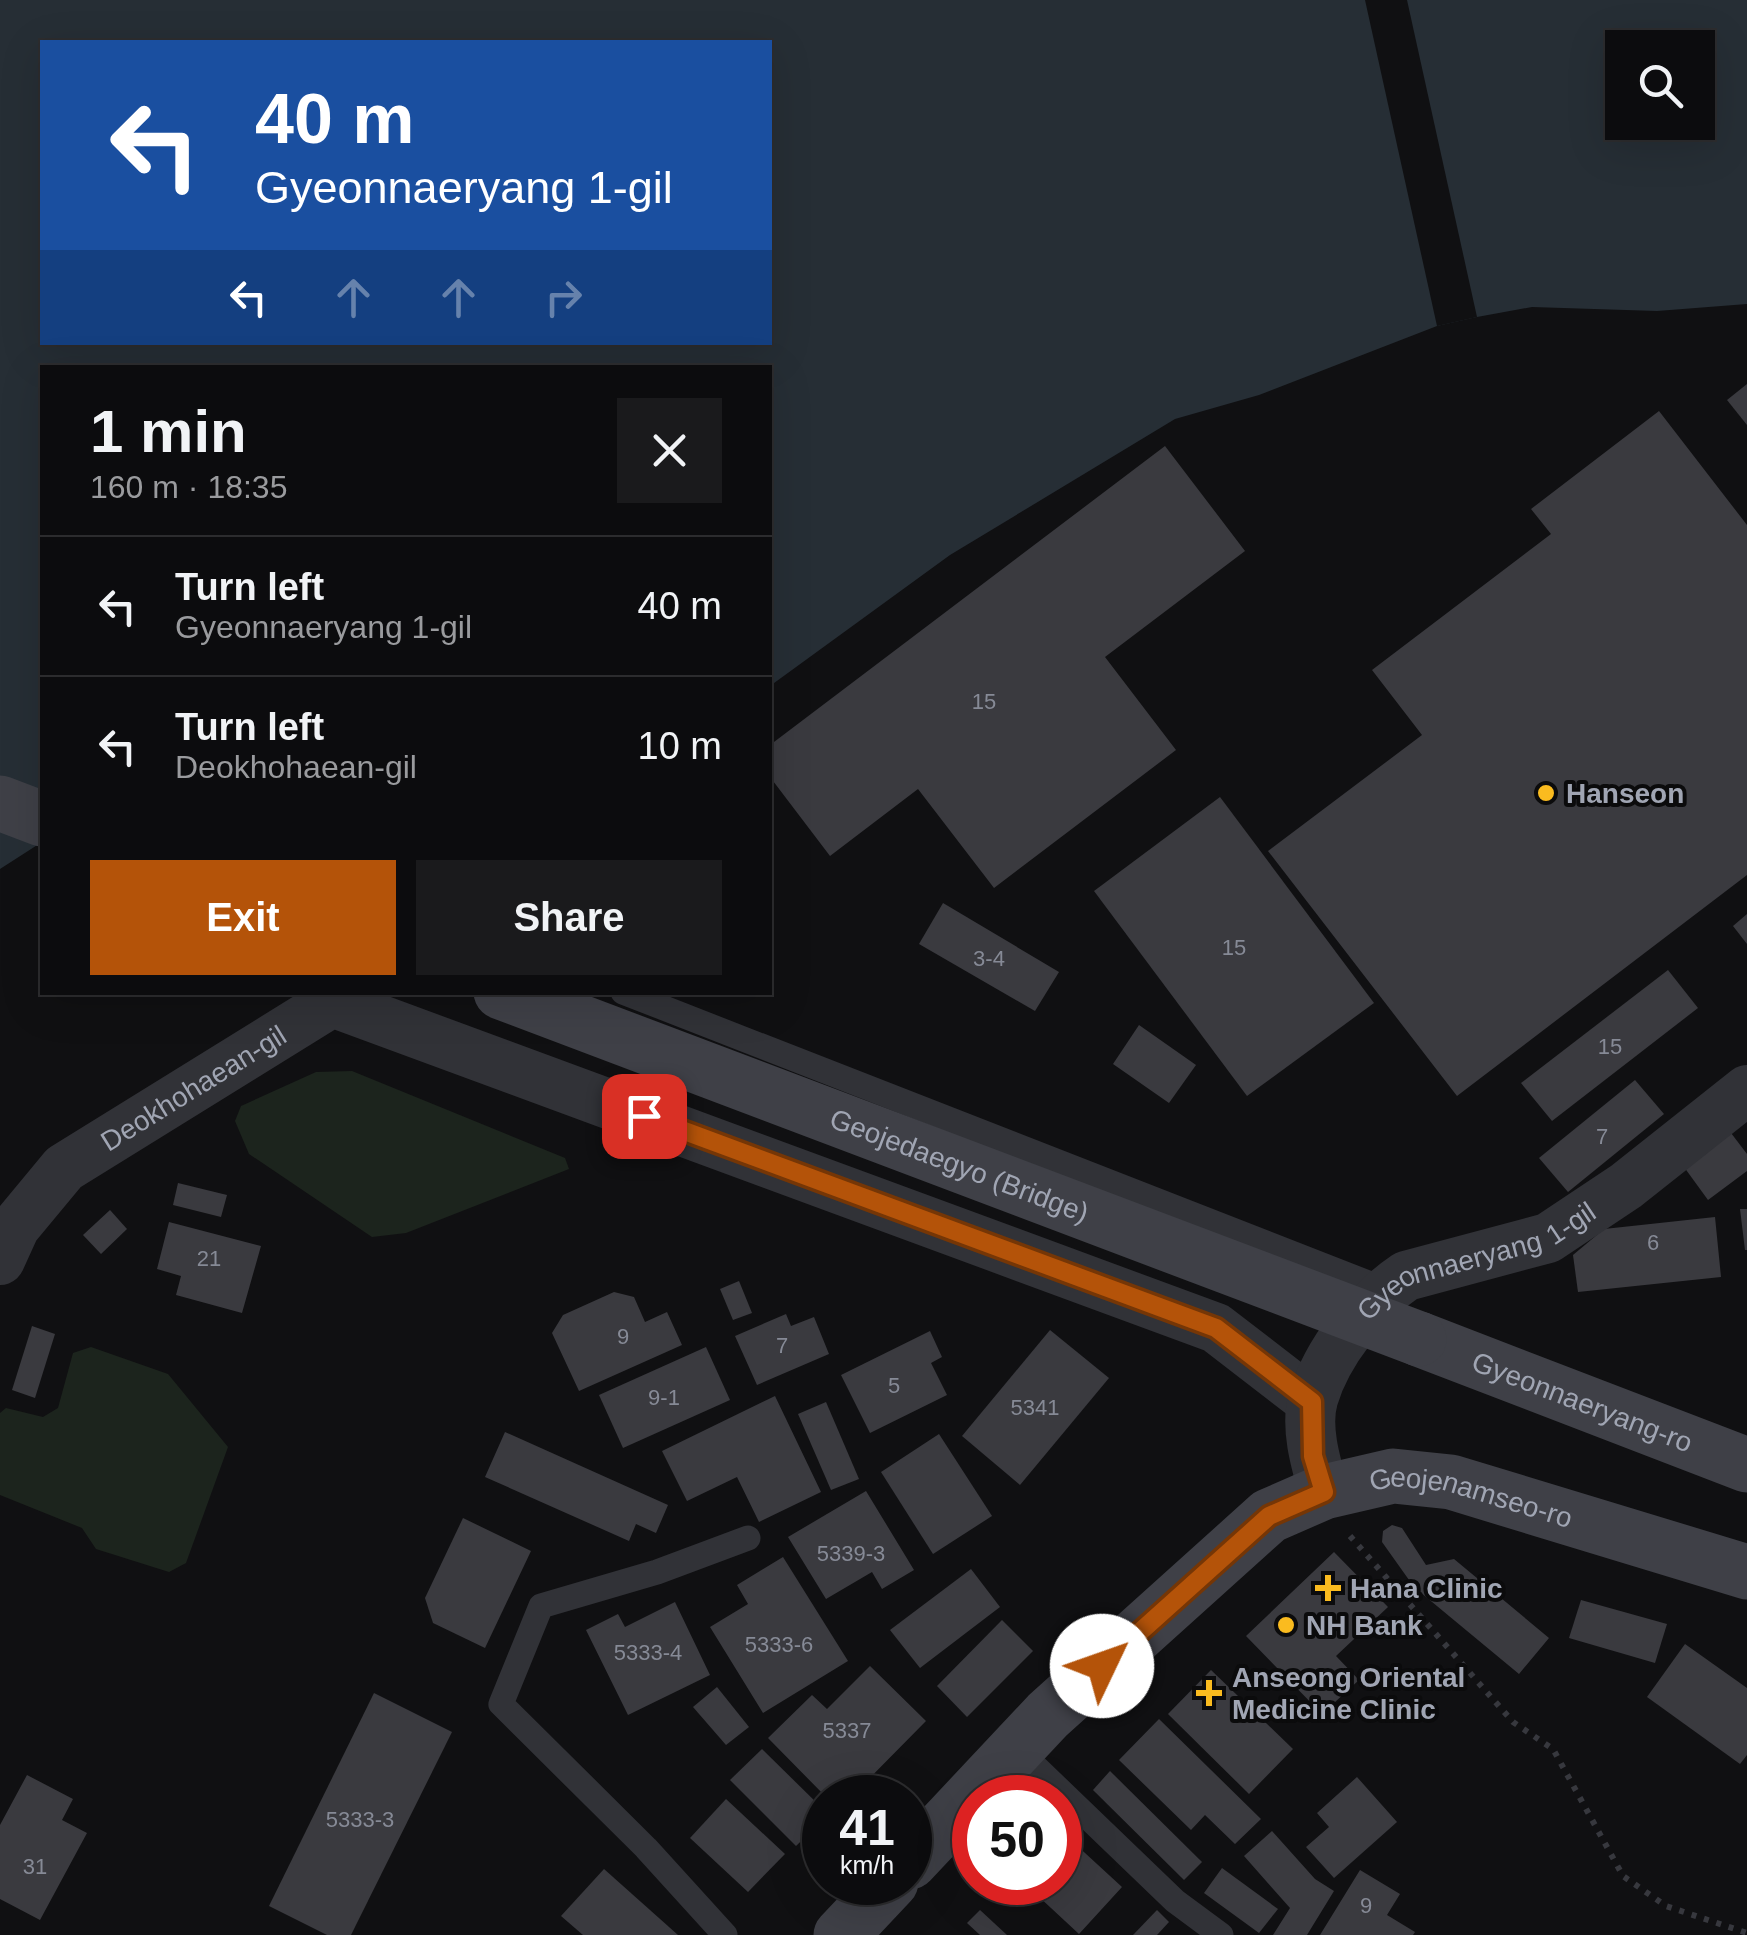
<!DOCTYPE html>
<meta charset="utf-8">
<style>
body{margin:0;font-family:Arial,sans-serif;background:#1a1a1c;color:#f1f3f6;height:100vh;display:flex;flex-direction:column;font-size:38px;white-space:nowrap}
*{box-sizing:border-box;margin:0}
p{font-size:32px;color:#9a9b9e}
.icon{flex:none;width:55px;height:55px;fill:none;stroke:currentColor;stroke-width:2;stroke-linecap:round;stroke-linejoin:round}
.map{position:relative;flex:1;overflow:hidden}
.drawer{position:absolute;left:40px;top:365px;width:732px;height:630px;display:flex;flex-direction:column;background:#0c0c0e;border-radius:0px;box-shadow:0 10px 40px #0002,0 0 0 2px #2c2c2e}
.drawer>*{flex:none}
.banner{position:absolute;left:40px;top:40px;width:732px;height:305px;border-radius:0px;box-shadow:0 10px 40px #0002,0 0 0 2px #2c2c2e;background:#1a4fa0;color:#fff;overflow:hidden}
.tools{position:absolute;left:1605px;top:30px;display:grid;gap:20px}
.tools a{display:grid;place-items:center;width:110px;height:110px;border-radius:0px;background:#0c0c0e;box-shadow:0 10px 40px #0002,0 0 0 2px #2c2c2e;font-size:50px}
.speed{position:absolute;left:802px;top:1775px;display:flex;gap:20px;font-size:50px;font-weight:700;text-align:center}
.speed>*{display:grid;place-content:center;width:130px;height:130px;border-radius:50%;background:#0c0c0e;box-shadow:0 10px 40px #0002,0 0 0 2px #2c2c2e;line-height:1}
.speed small{font-size:25px;font-weight:400}
.speed .limit{border:15px solid #d22;background:#fff;color:#111}
.pin{position:absolute;display:grid;place-items:center;width:85px;height:85px;color:#fff;margin:-42px;border-radius:20px;box-shadow:0 5px 15px #0006}
.me{position:absolute;width:110px;margin:-55px;rotate:48deg;stroke-linejoin:round;filter:drop-shadow(0 0 8px #0008)}
.turn{display:flex;align-items:center;gap:35px;height:210px;padding:0 50px;font-size:45px}
.turn .icon{width:130px;height:130px;stroke-width:2.5}
.turn b{display:block;font-size:70px;line-height:85px}
.lanes{display:flex;align-items:center;height:95px;padding:0 50px;background:#0003;justify-content:center;gap:50px;direction:ltr}
.lanes .off{opacity:.35}
.round{display:grid;place-items:center;flex:none;width:105px;height:105px;border-radius:0px;background:#1a1a1c}
.headline{display:flex;align-items:center;justify-content:space-between;height:170px;padding:0 50px}
h1{font-size:60px;font-weight:700;line-height:75px}
.primary-button{display:flex;gap:20px;margin-top:auto;padding:20px 50px}
.primary-button a{flex:1;height:115px;border-radius:0px;background:#b45309;color:#fff;font-size:40px;font-weight:700;line-height:115px;text-align:center}
.primary-button a+a{background:#1a1a1c;color:#f1f3f6}
ul{padding:0;list-style:none}
li{display:flex;align-items:center;gap:30px;height:140px;padding:0 50px;border-top:2px solid #2c2c2e}
li div{flex:1}
li b{display:block;font-size:38px}
li em{font-style:normal}
.map>svg:first-child{display:block}
.green{fill:#1c241d}
.water{fill:#262e35;fill-rule:evenodd}
.pier{fill:#101012}
.building{fill:#3a3a3f}
.lines{fill:none;stroke-linecap:round;stroke-linejoin:round}
.path{stroke:#37383e;stroke-width:6;stroke-dasharray:5 8;stroke-linecap:butt}
.lane{stroke:#313237;stroke-width:25}
.street{stroke:#313237;stroke-width:50}
.secondary{stroke:#3f4047;stroke-width:55}
.secondary-bridge{stroke:#3f4047;stroke-width:55}
.route-casing{stroke:#753606;stroke-width:25}
.route{stroke:#b45309;stroke-width:18}
.poi-dot{fill:#fabb1f;stroke:#0b0b0c;stroke-width:4}
.labels{text-anchor:middle;stroke-width:8;stroke-linejoin:round;paint-order:stroke}
.number-label{font-size:22px;fill:#868a96}
.poi-label{font-size:28px;font-weight:bold;fill:#a0a5b3;stroke:#0b0b0c;text-anchor:start}
.street-label{font-size:28px;fill:#a0a5b3;stroke:#0b0b0c}
</style>
<div class="map">
<svg width="1747" height="1935" viewBox="0 0 1747 1935">
<rect width="100%" height="100%" fill="#101012"/>
<g class="green">
<polygon points="352,1071 565,1158 569,1169 406,1233 372,1237 249,1154 235,1121 241,1106 316,1072"/>
<polygon points="91,1347 168,1374 228,1447 186,1563 169,1572 96,1549 82,1528 0,1495 0,1413 6,1408 43,1417 58,1408 73,1353"/>
</g>
<path class="water" d="M0,0H1747V304L1657,311L1532,307L1477,317L1437,326L1259,395L1175,419L950,555L770,686V368H42V842L0,869ZM42,42H770V342H42ZM1622,48H1698V122H1622Z"/>
<polygon class="pier" points="1365,0 1407,0 1477,317 1437,326"/>
<g class="building">
<polygon points="1747,384 1747,425 1727,400"/>
<polygon points="1659,411 1747,525 1747,875 1457,1096 1268,851 1422,735 1372,670 1551,534 1531,509"/>
<polygon points="1165,446 1245,551 1105,657 1176,750 994,888 918,789 830,856 770,777 770,745"/>
<polygon points="1220,797 1374,1003 1247,1096 1094,891"/>
<polygon points="943,903 1059,972 1035,1011 919,944"/>
<polygon points="1747,914 1747,944 1733,926"/>
<polygon points="1668,970 1698,1008 1552,1121 1521,1083"/>
<polygon points="1139,1025 1196,1065 1169,1103 1113,1064"/>
<polygon points="1635,1080 1664,1114 1568,1192 1539,1158"/>
<polygon points="1731,1133 1747,1154 1747,1171 1708,1200 1684,1167"/>
<polygon points="178,1183 227,1195 221,1217 173,1205"/>
<polygon points="1740,1209 1747,1209 1747,1250 1745,1250"/>
<polygon points="110,1210 127,1229 101,1254 83,1235"/>
<polygon points="1715,1217 1721,1277 1578,1292 1573,1255 1604,1229"/>
<polygon points="169,1222 261,1246 242,1313 176,1295 181,1276 157,1269"/>
<polygon points="739,1281 752,1313 733,1320 720,1289"/>
<polygon points="614,1292 634,1297 645,1322 667,1312 682,1345 579,1391 552,1333 563,1315"/>
<polygon points="786,1314 791,1326 814,1317 829,1354 757,1385 735,1336"/>
<polygon points="32,1326 55,1334 35,1398 12,1390"/>
<polygon points="1050,1330 1109,1378 1020,1485 962,1436"/>
<polygon points="930,1331 942,1357 931,1363 947,1395 870,1433 841,1375"/>
<polygon points="706,1347 730,1400 623,1448 599,1395"/>
<polygon points="775,1396 821,1492 759,1522 737,1477 687,1501 662,1451"/>
<polygon points="826,1402 859,1479 831,1490 798,1414"/>
<polygon points="505,1432 668,1505 656,1533 636,1524 629,1541 485,1477"/>
<polygon points="939,1434 992,1516 933,1554 881,1472"/>
<polygon points="866,1491 914,1570 882,1589 872,1572 826,1599 788,1537"/>
<polygon points="463,1518 531,1551 485,1648 433,1623 425,1598"/>
<polygon points="1392,1525 1402,1528 1426,1565 1454,1559 1549,1638 1519,1674 1414,1587 1382,1542 1383,1531"/>
<polygon points="1334,1552 1388,1607 1336,1656 1359,1680 1322,1714 1246,1636"/>
<polygon points="783,1557 848,1661 763,1713 710,1627 748,1604 737,1585"/>
<polygon points="971,1569 1000,1607 920,1668 890,1630"/>
<polygon points="1581,1600 1667,1624 1655,1663 1569,1638"/>
<polygon points="675,1602 710,1675 628,1715 586,1630 618,1614 625,1627"/>
<polygon points="1002,1620 1033,1651 967,1717 937,1686"/>
<polygon points="1685,1644 1747,1688 1747,1755 1740,1764 1647,1697"/>
<polygon points="870,1666 926,1721 850,1798 827,1798 768,1738 812,1695 827,1709"/>
<polygon points="1211,1670 1293,1749 1249,1794 1168,1714"/>
<polygon points="717,1687 749,1727 726,1745 693,1707"/>
<polygon points="374,1693 452,1732 351,1935 327,1935 269,1906"/>
<polygon points="1159,1719 1261,1819 1235,1844 1205,1815 1191,1830 1119,1760"/>
<polygon points="762,1749 825,1811 825,1818 796,1846 730,1780"/>
<polygon points="1110,1771 1202,1862 1184,1880 1093,1790"/>
<polygon points="27,1775 73,1799 62,1820 87,1833 40,1920 0,1899 0,1825"/>
<polygon points="1357,1777 1397,1822 1334,1878 1306,1847 1329,1827 1317,1813"/>
<polygon points="726,1799 785,1854 748,1892 690,1838"/>
<polygon points="1060,1830 1122,1887 1079,1934 1023,1882 1060,1882"/>
<polygon points="1272,1831 1315,1879 1334,1891 1307,1935 1273,1935 1290,1908 1244,1856"/>
<polygon points="1222,1868 1278,1909 1259,1933 1204,1893"/>
<polygon points="604,1869 678,1935 583,1935 561,1916"/>
<polygon points="1360,1870 1400,1894 1387,1915 1415,1932 1413,1935 1320,1935"/>
<polygon points="980,1910 1007,1935 980,1935 967,1923"/>
<polygon points="1157,1910 1169,1922 1157,1935 1133,1935"/>
</g>
<g class="lines">
<polyline class="path" points="1350,1536 1513,1722 1553,1749 1623,1876 1666,1906 1747,1933"/>
<g class="lane">
<polyline points="623,992 1386,1290"/>
<polyline points="1017,1749 1175,1901 1221,1935"/>
<polyline points="725,1935 646,1848 501,1704 541,1606 657,1572 748,1538"/>
</g>
<g class="street">
<path id="s1" d="M0,1260L15,1227L64,1168L332,1002L1216,1328L1312,1402"/>
<path id="s2" d="M1324,1492C1316,1464 1305,1428 1313,1399C1327,1352 1366,1303 1406,1276L1548,1238L1626,1186L1747,1090"/>
</g>
<g class="secondary">
<polyline points="0,803 42,819"/>
<path id="s3" d="M1419,1339L1747,1465"/>
<path id="s4" d="M910,1862L1048,1715L1269,1516L1324,1492L1393,1476L1451,1482L1747,1572"/>
<polyline points="841,1935 891,1882"/>
</g>
<path class="secondary-bridge" id="s5" d="M501,992L1419,1339"/>
</g>
<g class="lines">
<defs>
<polyline id="route" points="644,1116 1216,1328 1312,1402 1313,1456 1324,1492 1269,1516 1102,1666"/>
</defs>
<use href="#route" class="route-casing"/>
<use href="#route" class="route"/>
</g>
<g class="poi-dot">
<circle cx="1546" cy="793" r="10"/>
<path d="M1323 1573h10v10h10v10h-10v10h-10v-10h-10v-10h10z"/>
<circle cx="1286" cy="1625" r="10"/>
<path d="M1204 1678h10v10h10v10h-10v10h-10v-10h-10v-10h10z"/>
</g>
<g class="labels">
<g class="number-label">
<text x="984" y="709">15</text>
<text x="1234" y="955">15</text>
<text x="989" y="966">3-4</text>
<text x="1610" y="1054">15</text>
<text x="1602" y="1144">7</text>
<text x="1653" y="1250">6</text>
<text x="209" y="1266">21</text>
<text x="623" y="1344">9</text>
<text x="782" y="1353">7</text>
<text x="894" y="1393">5</text>
<text x="664" y="1405">9-1</text>
<text x="1035" y="1415">5341</text>
<text x="851" y="1561">5339-3</text>
<text x="779" y="1652">5333-6</text>
<text x="648" y="1660">5333-4</text>
<text x="847" y="1738">5337</text>
<text x="360" y="1827">5333-3</text>
<text x="35" y="1874">31</text>
<text x="1366" y="1913">9</text>
</g>
<g class="poi-label">
<text x="1566" y="803">Hanseon</text>
<text x="1350" y="1598">Hana Clinic</text>
<text x="1306" y="1635">NH Bank</text>
<text x="1232" y="1687">Anseong Oriental<tspan x="1232" dy="32">Medicine Clinic</tspan></text>
</g>
<g class="street-label">
<text dy="10" stroke="none"><textPath href="#s1" startOffset="265">Deokhohaean-gil</textPath></text>
<text dy="10" stroke="none"><textPath href="#s5" startOffset="490">Geojedaegyo (Bridge)</textPath></text>
<text dy="10" stroke="none"><textPath href="#s2" startOffset="322">Gyeonnaeryang 1-gil</textPath></text>
<text dy="10" stroke="none"><textPath href="#s3" startOffset="175">Gyeonnaeryang-ro</textPath></text>
<text dy="10" stroke="none"><textPath href="#s4" startOffset="710">Geojenamseo-ro</textPath></text>
</g>
</g>
</svg>
<div class="tools">
<a><svg class="icon" aria-label="search" viewBox="0 0 24 24"><circle cx="10" cy="10" r="6"/><path d="M15 15l6 6"/></svg></a>
</div>
<div class="speed"><div>41<small>km/h</small></div><div class="limit">50</div></div>
<div class="pin" style="left:644px;top:1116px;background:#d93025"><svg class="icon" aria-label="arrive" viewBox="0 0 24 24"><path d="M6 21V4h12l-3 4 3 4H6"/></svg></div>
<svg class="me" style="left:1102px;top:1666px" viewBox="-20 -20 40 40"><circle r="19" fill="#fff"/><path d="M0-13L10 11 0 6-10 11z" fill="#b45309"/></svg>
<div class="banner">
<div class="turn"><svg class="icon" aria-label="left" viewBox="0 0 24 24"><path d="M17 20v-9H6M10 6l-5 5 5 5"/></svg><div><b>40 m</b>Gyeonnaeryang 1-gil</div></div>
<div class="lanes"><svg class="icon" aria-label="left" viewBox="0 0 24 24"><path d="M17 20v-9H6M10 6l-5 5 5 5"/></svg><svg class="icon off" aria-label="ahead" viewBox="0 0 24 24"><path d="M12 20V5M6 11l6-6 6 6"/></svg><svg class="icon off" aria-label="ahead" viewBox="0 0 24 24"><path d="M12 20V5M6 11l6-6 6 6"/></svg><svg class="icon off" aria-label="right" viewBox="0 0 24 24"><path d="M7 20v-9h11M14 6l5 5-5 5"/></svg></div>
</div>
<section class="drawer">
<div class="headline"><div><h1>1 min</h1><p>160 m · 18:35</p></div><a class="round"><svg class="icon" aria-label="close" viewBox="0 0 24 24"><path d="M6 6l12 12M18 6L6 18"/></svg></a></div>
<ul>
<li><svg class="icon" aria-label="left" viewBox="0 0 24 24"><path d="M17 20v-9H6M10 6l-5 5 5 5"/></svg><div><b>Turn left</b><p>Gyeonnaeryang 1-gil</p></div><em>40 m</em></li>
<li><svg class="icon" aria-label="left" viewBox="0 0 24 24"><path d="M17 20v-9H6M10 6l-5 5 5 5"/></svg><div><b>Turn left</b><p>Deokhohaean-gil</p></div><em>10 m</em></li>
</ul>
<div class="primary-button"><a>Exit</a><a>Share</a></div>
</section>
</div>
